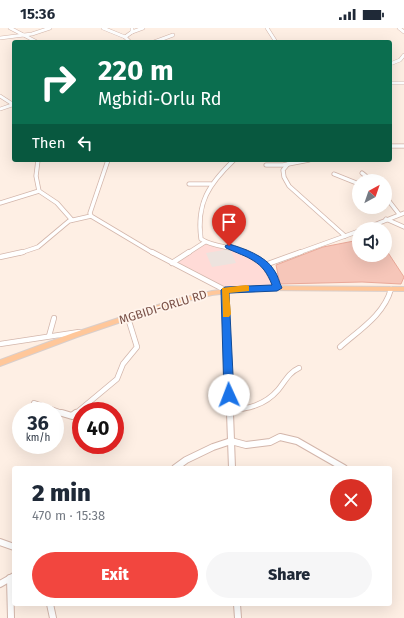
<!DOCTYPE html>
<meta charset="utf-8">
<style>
body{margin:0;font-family:"Fira Sans",sans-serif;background:#f6f6f7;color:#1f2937;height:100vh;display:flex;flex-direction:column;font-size:15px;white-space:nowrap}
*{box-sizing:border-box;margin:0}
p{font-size:13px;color:#747a83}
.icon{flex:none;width:22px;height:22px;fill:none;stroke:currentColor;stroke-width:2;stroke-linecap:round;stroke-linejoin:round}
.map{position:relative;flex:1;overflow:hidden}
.sheet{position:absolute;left:12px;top:438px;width:380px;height:140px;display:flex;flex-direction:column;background:#fff;border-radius:4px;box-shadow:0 4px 16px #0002}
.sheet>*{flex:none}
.guide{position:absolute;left:12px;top:12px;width:380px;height:122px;border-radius:4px;box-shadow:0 4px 16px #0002;background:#0b6e4f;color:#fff;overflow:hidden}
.needle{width:26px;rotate:40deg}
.buttons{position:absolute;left:352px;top:146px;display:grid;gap:8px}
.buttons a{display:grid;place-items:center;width:40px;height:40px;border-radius:50%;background:#fff;box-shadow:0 4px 16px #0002;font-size:20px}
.speed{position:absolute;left:12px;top:374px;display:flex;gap:8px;font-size:20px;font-weight:700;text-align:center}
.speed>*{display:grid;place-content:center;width:52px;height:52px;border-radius:50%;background:#fff;box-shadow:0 4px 16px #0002;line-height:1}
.speed small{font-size:10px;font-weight:400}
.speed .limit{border:6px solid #d22;background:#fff;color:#111}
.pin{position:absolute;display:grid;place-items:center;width:34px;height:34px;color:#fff;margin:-41px -17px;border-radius:50% 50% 50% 0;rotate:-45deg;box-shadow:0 0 4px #0007}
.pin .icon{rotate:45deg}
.me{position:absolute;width:44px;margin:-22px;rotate:358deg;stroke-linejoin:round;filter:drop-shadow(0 0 3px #0008)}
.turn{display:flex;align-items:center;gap:14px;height:84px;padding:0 20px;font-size:18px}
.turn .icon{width:52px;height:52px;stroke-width:2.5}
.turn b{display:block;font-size:28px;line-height:34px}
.then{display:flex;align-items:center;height:38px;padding:0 20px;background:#0003;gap:8px;font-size:15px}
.round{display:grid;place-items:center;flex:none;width:42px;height:42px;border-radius:21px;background:#f6f6f7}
.summary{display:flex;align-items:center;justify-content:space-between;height:68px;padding:0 20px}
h1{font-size:24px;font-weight:800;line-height:30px}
.cta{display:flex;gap:8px;margin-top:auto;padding:8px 20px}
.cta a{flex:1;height:46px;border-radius:24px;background:#f2463f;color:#fff;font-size:16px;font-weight:800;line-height:46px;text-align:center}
.cta a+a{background:#f6f6f7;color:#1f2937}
.status{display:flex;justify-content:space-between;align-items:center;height:28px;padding:0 20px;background:#fff;direction:ltr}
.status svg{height:11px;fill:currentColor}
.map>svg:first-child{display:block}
.commercial{fill:#ffdbd7}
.industrial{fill:#ede3de}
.building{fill:#f6c6b9;stroke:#eaa898}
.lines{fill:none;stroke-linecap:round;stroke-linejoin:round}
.minor-far3-casing{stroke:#d3b6ab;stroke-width:4}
.minor-far2-casing{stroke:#d3b6ab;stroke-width:5}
.minor-far1-casing{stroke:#d3b6ab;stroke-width:6}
.minor-casing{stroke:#d3b6ab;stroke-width:8}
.major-casing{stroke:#d9cecb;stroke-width:2}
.minor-far3{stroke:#fff;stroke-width:3}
.minor-far2{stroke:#fff;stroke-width:3.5}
.minor-far1{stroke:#fff;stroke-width:4.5}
.minor{stroke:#fff;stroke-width:6}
.major{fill:#ffc79a;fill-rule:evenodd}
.route{fill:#1a73e8;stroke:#114b97}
.slow{fill:#f59e0b}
.labels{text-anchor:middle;stroke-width:3.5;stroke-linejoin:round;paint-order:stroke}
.street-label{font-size:12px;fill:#795047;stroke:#fff4ec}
</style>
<div class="status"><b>15:36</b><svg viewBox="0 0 49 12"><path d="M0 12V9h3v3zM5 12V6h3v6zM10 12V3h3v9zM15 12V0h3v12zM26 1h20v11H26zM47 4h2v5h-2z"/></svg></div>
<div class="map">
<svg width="404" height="590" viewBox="0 0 404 590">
<rect width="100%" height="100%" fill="#feefe4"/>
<polygon class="commercial" points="205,214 229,218 265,237 272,245 277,259 226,259 214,254 174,234"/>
<polygon class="industrial" points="230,221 236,235 212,239 206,225"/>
<polygon class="building" points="359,212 359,227 385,227 385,220 404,249 401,256 362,254 280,256 276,237 323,219"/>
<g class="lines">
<defs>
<g id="minor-far3">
<polyline points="10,0 37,14"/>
<polyline points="103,0 125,9 130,14"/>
<polyline points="267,0 276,14"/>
<polyline points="399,0 404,4"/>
<polyline points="132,4 143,0"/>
<polyline points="125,9 132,4 132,0"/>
<polyline points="0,10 32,6 50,0"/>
<polyline points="154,14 173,7"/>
<polyline points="390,36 400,32 404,27"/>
<polyline points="390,55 404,55"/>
<polyline points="0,68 14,77"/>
<polyline points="0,81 12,77"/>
</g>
<g id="minor-far2">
<polyline points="390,118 404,118"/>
<polyline points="38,132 36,148 39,163 57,175 72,192"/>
<polyline points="108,132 90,185 91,188 153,225"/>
<path d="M234,132C209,156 196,175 201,211C214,220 233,218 247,225"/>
<polyline points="288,136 283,142 284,149 289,158 345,208"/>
<polyline points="266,137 283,137 309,132"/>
<polyline points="362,145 372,153"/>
<polyline points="334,146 359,156"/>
<polyline points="189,156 211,156"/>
<polyline points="385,168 399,186"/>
<polyline points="0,175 39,163"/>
<polyline points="386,191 404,199"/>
<polyline points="364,201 404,185"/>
<polyline points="20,225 38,219 69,193 91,188"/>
<polyline points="188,225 205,214"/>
<polyline points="298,225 359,203"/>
</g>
<g id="minor-far1">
<polyline points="152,224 225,262 230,386"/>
<polyline points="245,224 264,237 277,259"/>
<polyline points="0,229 23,224"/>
<polyline points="172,235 189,224"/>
<polyline points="265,237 301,224"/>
<polyline points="49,308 54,290"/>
<polyline points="0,316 79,304"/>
<path d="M340,319C359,302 384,287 391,261"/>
<polyline points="34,375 65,386"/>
<path d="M230,382C248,381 265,377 278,362C285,354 288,345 299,340"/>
<polyline points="75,386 117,351 123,336 137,319 128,290"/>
</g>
<g id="minor">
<polyline points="62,385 72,388 76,385"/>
<polyline points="230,385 232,440"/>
<polyline points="175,440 186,432 213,419 231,413 246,417 270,414 280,409 297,413 344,440"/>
<polyline points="0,514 14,519"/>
<polyline points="10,550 11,590"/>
<polyline points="0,556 14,548"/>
<polyline points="50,576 53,590"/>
<polyline points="237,576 238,590"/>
</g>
<polygon id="major" points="253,258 404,259 404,263 253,262 212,267 171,277 77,309 0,338 0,332 73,305 170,273 212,263"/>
</defs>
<use href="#minor-far3" class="minor-far3-casing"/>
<use href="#minor-far2" class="minor-far2-casing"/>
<use href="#minor-far1" class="minor-far1-casing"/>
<use href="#minor" class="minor-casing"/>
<use href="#major" class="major-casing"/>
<use href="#minor-far3" class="minor-far3"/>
<use href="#minor-far2" class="minor-far2"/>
<use href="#minor-far1" class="minor-far1"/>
<use href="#minor" class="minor"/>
<use href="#major" class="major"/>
</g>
<path class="route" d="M229,216C243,220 266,228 274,242C278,247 279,254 282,260L277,263L229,265L234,367L229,371L224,367L221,262L225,259L272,257C263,232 248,230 226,220L225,218Z"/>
<polygon class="slow" points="246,257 249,258 249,263 229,265 231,286 229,289 223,289 222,260"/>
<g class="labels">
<g class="street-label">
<text transform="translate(163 279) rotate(-17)" y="4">MGBIDI-ORLU RD</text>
</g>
</g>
</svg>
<div class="buttons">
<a><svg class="needle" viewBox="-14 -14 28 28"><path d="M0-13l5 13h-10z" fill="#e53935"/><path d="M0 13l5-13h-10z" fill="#747a83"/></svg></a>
<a><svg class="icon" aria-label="sound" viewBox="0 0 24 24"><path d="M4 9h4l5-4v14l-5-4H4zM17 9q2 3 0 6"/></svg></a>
</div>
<div class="speed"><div>36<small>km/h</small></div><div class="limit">40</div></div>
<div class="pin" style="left:229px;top:218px;background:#d93025"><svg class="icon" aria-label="arrive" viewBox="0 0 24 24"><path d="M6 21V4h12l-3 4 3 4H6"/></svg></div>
<svg class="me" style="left:229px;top:367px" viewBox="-20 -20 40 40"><circle r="19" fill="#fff"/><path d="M0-13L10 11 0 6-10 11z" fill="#1a73e8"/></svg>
<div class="guide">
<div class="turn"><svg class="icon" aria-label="right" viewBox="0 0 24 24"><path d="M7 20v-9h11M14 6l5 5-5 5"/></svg><div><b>220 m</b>Mgbidi-Orlu Rd</div></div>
<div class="then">Then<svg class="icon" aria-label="left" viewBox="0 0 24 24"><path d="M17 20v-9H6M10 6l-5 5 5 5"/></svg></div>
</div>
<section class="sheet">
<div class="summary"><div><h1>2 min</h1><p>470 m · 15:38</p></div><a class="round" style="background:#d93025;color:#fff"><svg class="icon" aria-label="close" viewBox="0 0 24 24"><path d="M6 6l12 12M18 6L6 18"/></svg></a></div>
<div class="cta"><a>Exit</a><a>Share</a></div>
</section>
</div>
